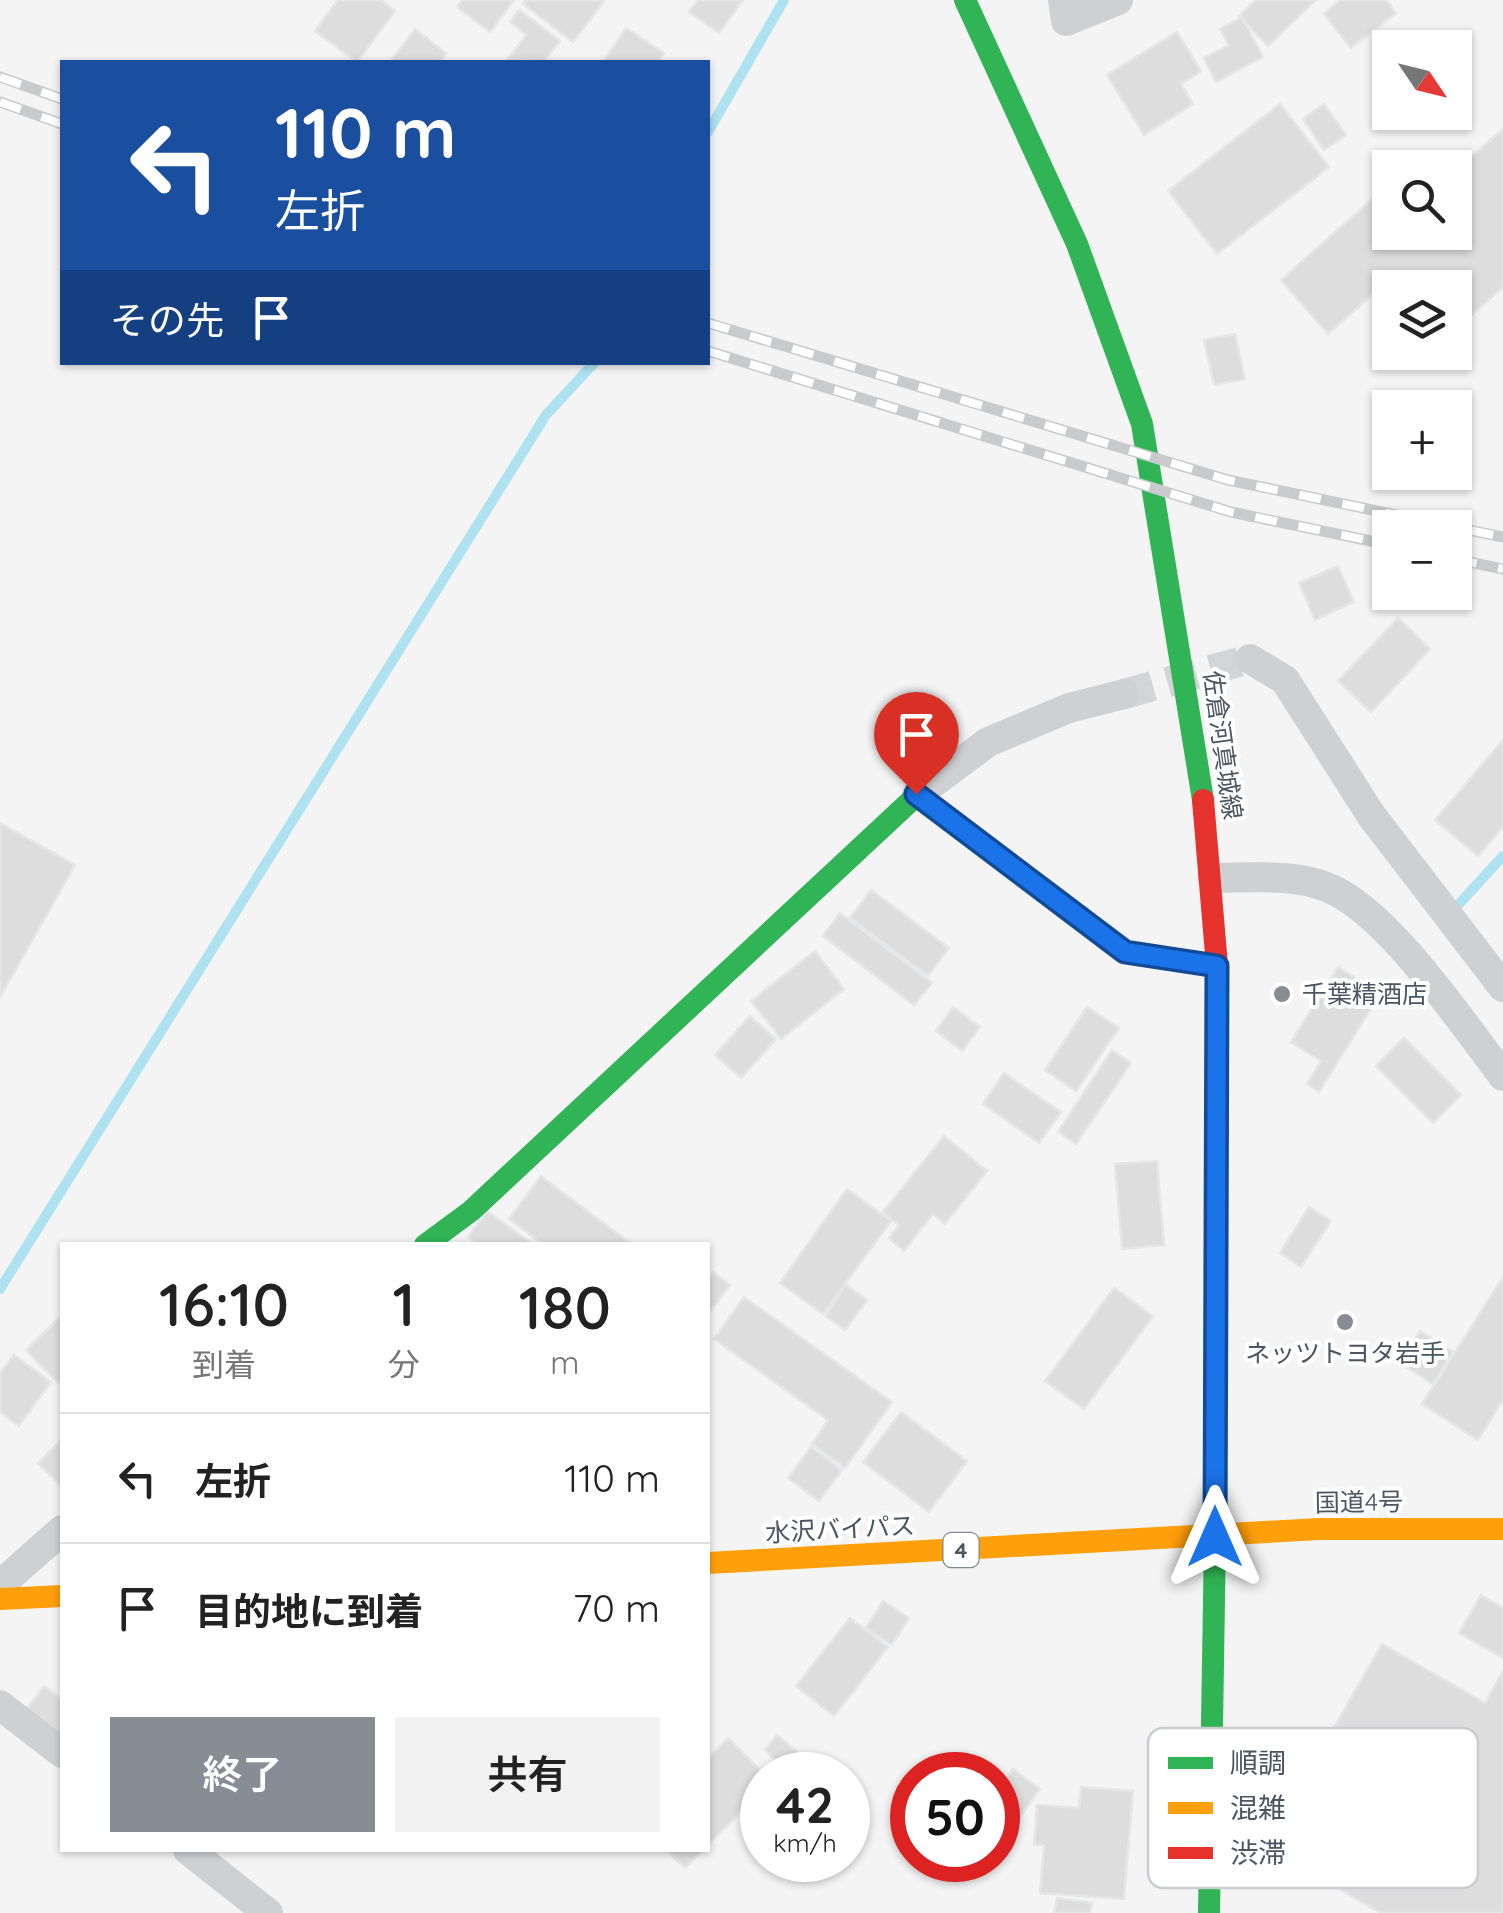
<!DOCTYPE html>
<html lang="ja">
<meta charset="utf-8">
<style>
body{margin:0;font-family:Quicksand,"Noto Sans JP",sans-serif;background:#f2f2f2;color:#222;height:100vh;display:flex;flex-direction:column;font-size:38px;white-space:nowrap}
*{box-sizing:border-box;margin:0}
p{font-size:32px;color:#767676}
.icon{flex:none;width:55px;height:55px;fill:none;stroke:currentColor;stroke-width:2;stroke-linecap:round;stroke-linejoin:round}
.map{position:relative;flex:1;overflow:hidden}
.drawer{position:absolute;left:60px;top:1242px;width:650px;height:610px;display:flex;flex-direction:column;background:#fff;border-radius:0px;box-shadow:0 2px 8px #0004}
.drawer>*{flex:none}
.top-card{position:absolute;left:60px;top:60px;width:650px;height:305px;border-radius:0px;box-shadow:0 2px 8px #0004;background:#1a4fa0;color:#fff;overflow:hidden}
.needle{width:65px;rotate:125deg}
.buttons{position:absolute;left:1372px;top:30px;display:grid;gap:20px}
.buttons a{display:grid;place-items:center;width:100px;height:100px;border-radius:0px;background:#fff;box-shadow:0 2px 8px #0004;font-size:50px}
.speed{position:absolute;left:740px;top:1752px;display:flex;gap:20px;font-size:50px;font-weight:700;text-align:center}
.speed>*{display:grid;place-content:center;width:130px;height:130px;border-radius:50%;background:#fff;box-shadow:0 2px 8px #0004;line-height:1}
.speed small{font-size:25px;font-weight:400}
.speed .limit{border:15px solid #d22;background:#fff;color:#111}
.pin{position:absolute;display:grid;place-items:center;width:85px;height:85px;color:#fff;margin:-102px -42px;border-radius:50% 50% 50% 0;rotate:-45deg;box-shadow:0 0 10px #0007}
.pin .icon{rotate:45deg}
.me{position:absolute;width:110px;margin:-55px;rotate:0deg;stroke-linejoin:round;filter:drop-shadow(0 0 8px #0008)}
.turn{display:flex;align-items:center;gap:35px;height:210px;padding:0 50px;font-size:45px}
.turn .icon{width:130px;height:130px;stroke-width:2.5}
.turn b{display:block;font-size:70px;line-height:85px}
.then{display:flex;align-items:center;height:95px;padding:0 50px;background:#0003;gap:20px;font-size:38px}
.eta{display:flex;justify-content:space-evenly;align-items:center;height:170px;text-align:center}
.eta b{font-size:60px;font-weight:600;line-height:70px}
.action{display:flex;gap:20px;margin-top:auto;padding:20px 50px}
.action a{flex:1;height:115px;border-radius:0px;background:#868d94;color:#fff;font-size:40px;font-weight:600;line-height:115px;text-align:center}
.action a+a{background:#f2f2f2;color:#222}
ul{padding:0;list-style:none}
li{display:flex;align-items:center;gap:30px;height:130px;padding:0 50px;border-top:2px solid #e0e0e0}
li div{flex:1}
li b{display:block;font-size:38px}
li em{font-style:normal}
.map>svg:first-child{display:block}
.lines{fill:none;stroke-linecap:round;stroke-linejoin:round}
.stream{stroke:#aee2f0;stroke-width:10}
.building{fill:#ddddde;stroke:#e5e6e7;stroke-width:2.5}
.street-tunnel{stroke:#d2d4d7;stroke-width:30;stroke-dasharray:30 15;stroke-linecap:butt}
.street{stroke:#ced0d2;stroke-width:30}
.fast{stroke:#30b455;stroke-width:22}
.slow{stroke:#ff9f0a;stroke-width:22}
.jam{stroke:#e5322d;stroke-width:22}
.rail-casing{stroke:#c9cacc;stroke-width:11}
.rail{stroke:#fff;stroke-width:8;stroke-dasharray:22;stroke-linecap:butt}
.route-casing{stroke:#114b97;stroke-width:25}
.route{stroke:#1a73e8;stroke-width:18}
.poi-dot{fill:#868d94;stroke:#fff;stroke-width:4}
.labels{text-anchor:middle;stroke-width:8;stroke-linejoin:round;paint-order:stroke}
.shield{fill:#fff;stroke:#808990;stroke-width:2.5}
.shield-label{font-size:22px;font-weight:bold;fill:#4a5661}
.street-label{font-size:25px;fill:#4a5661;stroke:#fff}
.poi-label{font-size:25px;fill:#4a5661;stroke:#fff;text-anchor:start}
.key{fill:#fff;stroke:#c9ccd0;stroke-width:2.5}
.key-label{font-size:28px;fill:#4a5661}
</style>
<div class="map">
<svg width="1503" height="1913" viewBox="0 0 1503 1913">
<rect width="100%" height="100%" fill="#f4f4f4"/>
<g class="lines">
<g class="stream">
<polyline points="708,132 784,0"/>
<polyline points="1459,904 1503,856"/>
<polyline points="0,1289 546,415 595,362"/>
</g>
</g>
<g class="building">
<polygon points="338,0 381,0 395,11 357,62 315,31"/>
<polygon points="462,0 514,0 490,32 457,7"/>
<polygon points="526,0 603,0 604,1 573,42 523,4"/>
<polygon points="698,0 743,0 719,33 689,12"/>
<polygon points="1256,0 1316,0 1268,46 1239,16"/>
<polygon points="1386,0 1396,13 1351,48 1324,14 1340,0"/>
<polygon points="519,10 560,41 543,62 508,59 526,35 510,22"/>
<polygon points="1242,17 1263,57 1216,82 1204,58 1229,45 1220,29"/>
<polygon points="626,28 664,53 658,62 603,62"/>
<polygon points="415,29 446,53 439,62 390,62"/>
<polygon points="1177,32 1201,71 1181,84 1193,104 1144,135 1107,75"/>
<polygon points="1280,104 1329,167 1217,254 1168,191"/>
<polygon points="1324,104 1346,135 1324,150 1303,119"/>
<polygon points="1503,129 1503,287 1465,321 1455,309 1455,288 1390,288 1390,294 1382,286 1328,334 1281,280 1378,194 1390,208 1390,232 1455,232 1455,171"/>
<polygon points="1235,334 1245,379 1214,385 1204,340"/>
<polygon points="1338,566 1354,602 1315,620 1299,583"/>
<polygon points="1398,618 1430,649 1371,712 1338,681"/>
<polygon points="1503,740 1503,827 1478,856 1435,820"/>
<polygon points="0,823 75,865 0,997"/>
<polygon points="871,890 949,948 928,976 850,918"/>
<polygon points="840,913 932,983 914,1005 823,936"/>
<polygon points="815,951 844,989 781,1039 751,1001"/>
<polygon points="1338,967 1380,994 1319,1092 1307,1084 1321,1061 1291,1042"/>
<polygon points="953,1007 980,1027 962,1051 936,1031"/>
<polygon points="1087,1007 1119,1028 1076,1091 1045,1070"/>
<polygon points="750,1016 776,1039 741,1078 715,1055"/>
<polygon points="1404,1038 1461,1095 1433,1123 1376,1066"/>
<polygon points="1112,1050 1131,1063 1076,1144 1058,1132"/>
<polygon points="1004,1073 1061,1112 1039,1143 983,1104"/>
<polygon points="944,1136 987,1171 945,1224 933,1214 904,1251 889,1238 899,1225 883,1212"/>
<polygon points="1157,1161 1164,1245 1122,1249 1115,1164"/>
<polygon points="541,1176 633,1245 544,1245 509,1219"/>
<polygon points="847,1189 891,1221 823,1314 780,1283"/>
<polygon points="1309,1207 1331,1221 1301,1267 1280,1253"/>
<polygon points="487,1211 534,1245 479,1245 468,1237"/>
<polygon points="713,1272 730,1285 708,1314 708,1280"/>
<polygon points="1503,1277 1503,1400 1478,1440 1422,1404"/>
<polygon points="845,1284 867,1300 845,1330 826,1316"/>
<polygon points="1114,1288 1153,1316 1084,1409 1045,1381"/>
<polygon points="744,1297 892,1402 845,1468 812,1444 828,1420 714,1339"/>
<polygon points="62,1315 62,1379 58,1383 26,1350"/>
<polygon points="1420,1331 1453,1352 1433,1384 1400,1363"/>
<polygon points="14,1355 51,1382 19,1426 0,1412 0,1373"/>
<polygon points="901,1412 967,1461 929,1512 863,1462"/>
<polygon points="62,1439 62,1487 38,1463"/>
<polygon points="811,1447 842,1470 819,1501 788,1478"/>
<polygon points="1481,1595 1503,1608 1503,1658 1459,1633"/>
<polygon points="883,1601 909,1618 892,1645 866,1628"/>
<polygon points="850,1618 888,1647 834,1716 796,1686"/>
<polygon points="1382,1644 1485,1703 1503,1671 1503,1913 1381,1913 1265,1847"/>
<polygon points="44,1686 62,1700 62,1740 25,1711"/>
<polygon points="777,1735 798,1753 785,1768 765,1750"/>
<polygon points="728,1738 765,1775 762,1790 708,1845 708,1759"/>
<polygon points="1013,1769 1040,1789 1012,1828 998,1817 998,1790"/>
<polygon points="1081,1787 1133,1791 1124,1899 1040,1893 1044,1845 1034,1845 1037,1805 1079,1808"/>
<polygon points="666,1850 703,1850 685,1868"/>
<polygon points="1057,1898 1092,1903 1090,1913 1054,1913"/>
</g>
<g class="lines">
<polyline class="street-tunnel" points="1124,694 1250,659"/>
<g class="street">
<polyline points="1063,0 1066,21 1118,0"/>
<polyline points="1250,659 1285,680 1371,815 1503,987"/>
<polyline points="917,795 988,742 1069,708 1124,694"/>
<path d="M1213,878C1250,878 1294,873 1329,888C1388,912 1463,1024 1503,1076"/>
<polyline points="0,1585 62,1530"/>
<polyline points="0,1705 62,1753"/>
<polyline points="188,1850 268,1913"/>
</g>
<g class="fast">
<polyline points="965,0 1077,244 1142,424 1203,800"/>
<polyline points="425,1245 471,1211 917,795 1125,952 1217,966"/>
<polyline points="1209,1913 1215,1537"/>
</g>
<g class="slow">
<polyline points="1215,1537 1216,1278"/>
<polyline points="708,1563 1319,1529 1503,1529"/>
<polyline points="0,1599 62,1596"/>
</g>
<polyline class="jam" points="1203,800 1217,966 1216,1278"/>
<defs>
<g id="rail">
<polyline points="0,77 62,99"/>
<polyline points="0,102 62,124"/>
<polyline points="708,323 1228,480 1503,537"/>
<polyline points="708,351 1231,512 1390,545"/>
<polyline points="1455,559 1503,569"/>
</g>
</defs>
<use href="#rail" class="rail-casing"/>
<use href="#rail" class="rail"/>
</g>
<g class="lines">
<defs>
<polyline id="route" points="916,794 1125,952 1217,966 1215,1537"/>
</defs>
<use href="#route" class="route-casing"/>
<use href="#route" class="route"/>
</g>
<g class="poi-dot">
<circle cx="1282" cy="994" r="10"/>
<circle cx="1345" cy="1322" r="10"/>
</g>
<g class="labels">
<rect class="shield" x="943.5" y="1533" width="35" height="34" rx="8"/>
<g class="shield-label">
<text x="961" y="1558">4</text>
</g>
<g class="street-label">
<text transform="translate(1223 745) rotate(82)" y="9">佐倉河真城線</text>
<text transform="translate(1359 1502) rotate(-1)" y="9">国道4号</text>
<text transform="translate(840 1529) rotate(-3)" y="9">水沢バイパス</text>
</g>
<g class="poi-label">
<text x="1302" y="1003">千葉精酒店</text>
<text x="1345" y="1362" text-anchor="middle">ネッツトヨタ岩手</text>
</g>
</g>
<rect x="1148" y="1728" width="330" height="160" rx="15" class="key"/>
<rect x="1168" y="1757" width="45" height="12" fill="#30b455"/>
<rect x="1168" y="1802" width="45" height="12" fill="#ff9f0a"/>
<rect x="1168" y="1847" width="45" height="12" fill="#e5322d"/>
<g class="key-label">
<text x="1230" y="1773">順調</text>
<text x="1230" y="1818">混雑</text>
<text x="1230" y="1863">渋滞</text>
</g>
</svg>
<div class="buttons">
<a><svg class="needle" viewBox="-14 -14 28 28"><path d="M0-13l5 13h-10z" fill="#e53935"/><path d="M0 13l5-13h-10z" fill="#767676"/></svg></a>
<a><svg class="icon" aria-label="search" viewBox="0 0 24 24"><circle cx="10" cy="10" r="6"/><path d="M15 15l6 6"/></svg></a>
<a><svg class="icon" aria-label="layers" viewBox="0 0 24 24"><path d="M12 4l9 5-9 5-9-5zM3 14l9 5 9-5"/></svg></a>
<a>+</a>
<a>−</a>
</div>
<div class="speed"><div>42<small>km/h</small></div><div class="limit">50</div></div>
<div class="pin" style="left:916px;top:794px;background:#d93025"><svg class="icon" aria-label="arrive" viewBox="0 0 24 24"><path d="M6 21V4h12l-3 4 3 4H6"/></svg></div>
<svg class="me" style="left:1215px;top:1537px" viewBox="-20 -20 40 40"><path d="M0-17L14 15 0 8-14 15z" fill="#1a73e8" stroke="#fff" stroke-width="4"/></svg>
<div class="top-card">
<div class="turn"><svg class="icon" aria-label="left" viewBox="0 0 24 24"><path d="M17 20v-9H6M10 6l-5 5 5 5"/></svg><div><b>110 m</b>左折</div></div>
<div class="then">その先<svg class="icon" aria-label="arrive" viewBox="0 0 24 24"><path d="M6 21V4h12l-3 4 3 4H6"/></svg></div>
</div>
<section class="drawer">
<div class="eta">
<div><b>16:10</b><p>到着</p></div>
<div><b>1</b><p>分</p></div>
<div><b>180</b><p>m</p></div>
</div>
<ul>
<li><svg class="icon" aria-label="left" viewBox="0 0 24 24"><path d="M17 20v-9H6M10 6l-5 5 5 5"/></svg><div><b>左折</b></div><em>110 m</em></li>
<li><svg class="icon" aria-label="arrive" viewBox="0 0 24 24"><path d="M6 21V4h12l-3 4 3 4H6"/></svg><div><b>目的地に到着</b></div><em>70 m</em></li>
</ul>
<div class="action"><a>終了</a><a>共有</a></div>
</section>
</div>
